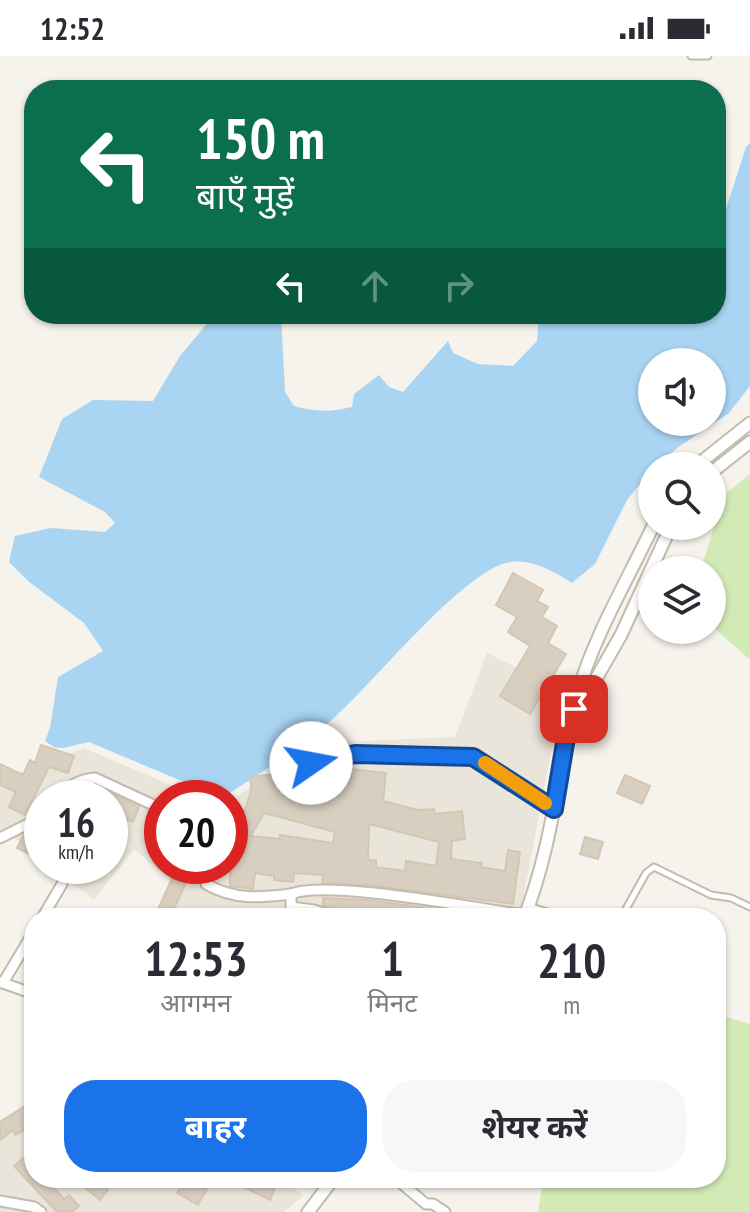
<!DOCTYPE html>
<html lang="hi">
<meta charset="utf-8">
<style>
body{margin:0;font-family:"PT Sans Narrow","Noto Sans Devanagari",sans-serif;background:#f7f7f7;color:#2b2b33;height:100vh;display:flex;flex-direction:column;font-size:30px;white-space:nowrap}
*{box-sizing:border-box;margin:0}
p{font-size:26px;color:#7c7c81}
.icon{flex:none;width:44px;height:44px;fill:none;stroke:currentColor;stroke-width:2;stroke-linecap:round;stroke-linejoin:round}
.map{position:relative;flex:1;overflow:hidden}
.drawer{position:absolute;left:24px;top:852px;width:702px;height:280px;display:flex;flex-direction:column;background:#fff;border-radius:32px;box-shadow:0 2px 6px #0004}
.drawer>*{flex:none}
.guide{position:absolute;left:24px;top:24px;width:702px;height:244px;border-radius:32px;box-shadow:0 2px 6px #0004;background:#0b6e4f;color:#fff;overflow:hidden}
.fabs{position:absolute;left:638px;top:292px;display:grid;gap:16px}
.fabs a{display:grid;place-items:center;width:88px;height:88px;border-radius:50%;background:#fff;box-shadow:0 2px 6px #0004;font-size:40px}
.speed{position:absolute;left:24px;top:724px;display:flex;gap:16px;font-size:40px;font-weight:700;text-align:center}
.speed>*{display:grid;place-content:center;width:104px;height:104px;border-radius:50%;background:#fff;box-shadow:0 2px 6px #0004;line-height:1}
.speed small{font-size:20px;font-weight:400}
.speed .limit{border:12px solid #d22;background:#fff;color:#111}
.pin{position:absolute;display:grid;place-items:center;width:68px;height:68px;color:#fff;margin:-34px;border-radius:16px;box-shadow:0 4px 12px #0006}
.me{position:absolute;width:88px;margin:-44px;rotate:78deg;stroke-linejoin:round;filter:drop-shadow(0 0 6px #0008)}
.turn{display:flex;align-items:center;gap:28px;height:168px;padding:0 40px;font-size:36px}
.turn .icon{width:104px;height:104px;stroke-width:2.5}
.turn b{display:block;font-size:56px;line-height:68px}
.lanes{display:flex;align-items:center;height:76px;padding:0 40px;background:#0003;justify-content:center;gap:40px;direction:ltr}
.lanes .off{opacity:.35}
.eta{display:flex;justify-content:space-evenly;align-items:center;height:136px;text-align:center}
.eta b{font-size:48px;font-weight:700;line-height:56px}
.primary-button{display:flex;gap:16px;margin-top:auto;padding:16px 40px}
.primary-button a{flex:1;height:92px;border-radius:32px;background:#1a73e8;color:#fff;font-size:32px;font-weight:700;line-height:92px;text-align:center}
.primary-button a+a{background:#f7f7f7;color:#2b2b33}
.status{display:flex;justify-content:space-between;align-items:center;height:56px;padding:0 40px;background:#fff;direction:ltr}
.status svg{height:22px;fill:currentColor}
.map>svg:first-child{display:block}
.residential{fill:#eae5da}
.green{fill:#d2eab5}
.water{fill:#a9d4f2;fill-rule:evenodd}
.building{fill:#d8cfc1;stroke:#d3c7b4;stroke-width:2;fill-rule:evenodd}
.lines{fill:none;stroke-linecap:round;stroke-linejoin:round}
.service-casing{stroke:#c2bbae;stroke-width:9}
.minor-casing{stroke:#c2bbae;stroke-width:13}
.tertiary-casing{stroke:#c2bbae;stroke-width:15}
.service{stroke:#fff;stroke-width:5}
.minor{stroke:#fff;stroke-width:9}
.tertiary{stroke:#fff;stroke-width:11}
.route-casing{stroke:#114b97;stroke-width:20}
.route{stroke:#1a73e8;stroke-width:14}
.slow{stroke:#f59e0b;stroke-width:14}
</style>
<div class="status"><b>12:52</b><svg viewBox="0 0 49 12"><path d="M0 12V9h3v3zM5 12V6h3v6zM10 12V3h3v9zM15 12V0h3v12zM26 1h20v11H26zM47 4h2v5h-2z"/></svg></div>
<div class="map">
<svg width="750" height="1156" viewBox="0 0 750 1156">
<rect width="100%" height="100%" fill="#f6f3ec"/>
<g class="residential">
<polygon points="487,597 563,634 522,848 514,862 166,862 172,826 134,793 94,844 50,810 110,810 110,742 42,742 42,803 13,781 0,786 0,725 84,692 201,742 162,742 162,810 230,810 230,745 315,687 455,681"/>
<polygon points="34,1044 34,1122 276,1122 304,1139 284,1156 0,1156 0,1071"/>
</g>
<g class="green">
<polygon points="750,418 750,604 712,570 712,514 701,514 723,440"/>
<polygon points="716,958 750,968 750,1156 538,1156 543,1125 538,1122 716,1122"/>
</g>
<path class="water" d="M750,87V330L729,357L677,392L657,410H652V414L627,444L595,508L572,527C553,515 533,503 510,506C465,513 374,626 336,660C302,691 261,717 222,742L89,686L63,692L54,691L45,685L50,672L58,621L103,595L84,567L28,525L9,506L15,480L51,472L105,476L115,467L105,456L39,421L62,363L93,344L153,345L180,300L215,258H281L285,336L294,350C314,356 331,356 352,351L354,338L379,319L389,331L403,336L448,285L453,297L478,308L513,310L537,285L539,258H716V157L726,153L746,91ZM652,306H712V366H652Z"/>
<g class="building">
<polygon points="513,517 543,534 537,545 548,551 542,561 557,570 548,587 566,598 530,658 500,640 530,590 508,576 517,561 496,549"/>
<polygon points="41,689 74,700 68,717 49,711 25,759 9,751 16,736 0,729 0,708 23,719 30,704 35,707"/>
<path d="M351,713L386,717L383,745L418,754L434,753L435,758L462,755L465,783L452,785L451,803L482,807L481,811L505,815L508,794L520,796L513,848L370,829L322,827L323,819L294,817L293,826L274,824V820L255,817L253,833L230,830V749L245,755L251,734L250,721L291,716L338,728L350,727ZM264,757L335,776L333,787L280,779V783L251,780ZM369,768L439,786L436,810L406,805L405,815L376,811V804H368Z"/>
<polygon points="625,719 650,730 642,748 617,737"/>
<polygon points="178,727 213,742 172,742"/>
<polygon points="94,730 139,751 133,766 122,762 110,786 110,742 84,742 88,731"/>
<polygon points="24,779 42,788 42,804 17,792"/>
<polygon points="585,781 603,786 598,803 580,798"/>
<polygon points="62,810 95,810 88,823"/>
<polygon points="176,814 189,820 171,859 158,853"/>
<polygon points="323,842 368,844 456,856 455,862 351,862 344,855 323,849"/>
<polygon points="25,1050 34,1068 15,1079 13,1074 0,1084 0,1066"/>
<polygon points="34,1093 34,1122 45,1122 64,1143 69,1139 79,1150 72,1156 57,1156 14,1110"/>
<polygon points="74,1122 93,1122 108,1134 100,1144"/>
<polygon points="186,1122 207,1133 198,1149 177,1137"/>
<polygon points="225,1122 250,1122 275,1132 270,1144"/>
</g>
<g class="lines">
<defs>
<g id="service">
<polyline points="691,0 708,0"/>
<polyline points="311,707 355,698 473,701 553,752"/>
<polyline points="529,850 565,862"/>
<polyline points="621,862 646,817 654,811 711,839 731,842 750,851"/>
</g>
<g id="minor">
<path d="M59,742C68,730 79,723 95,722L162,753"/>
<polyline points="0,782 42,761"/>
<path d="M207,810L206,828C234,844 259,842 291,838V851L314,854L341,862"/>
<path d="M291,838C327,823 479,853 526,859"/>
<polyline points="42,862 62,828"/>
<polyline points="0,926 34,938"/>
<polyline points="3,927 34,875"/>
<polyline points="395,1122 426,1148 433,1148 445,1156"/>
<polyline points="0,1145 34,1151 41,1156"/>
</g>
<g id="tertiary">
<polyline points="696,410 750,367"/>
<polyline points="712,416 750,386"/>
<polyline points="577,656 621,579 671,470"/>
<path d="M524,862C553,790 558,711 578,637C592,584 629,521 653,470"/>
<polyline points="308,1156 334,1122"/>
</g>
</defs>
<use href="#service" class="service-casing"/>
<use href="#minor" class="minor-casing"/>
<use href="#tertiary" class="tertiary-casing"/>
<use href="#service" class="service"/>
<use href="#minor" class="minor"/>
<use href="#tertiary" class="tertiary"/>
</g>
<g class="lines">
<defs>
<polyline id="route" points="311,707 355,698 473,701 554,753 565,687 574,653"/>
</defs>
<use href="#route" class="route-casing"/>
<use href="#route" class="route"/>
<polyline class="slow" points="485,707 545,747"/>
</g>
</svg>
<div class="fabs">
<a><svg class="icon" aria-label="sound" viewBox="0 0 24 24"><path d="M4 9h4l5-4v14l-5-4H4zM17 9q2 3 0 6"/></svg></a>
<a><svg class="icon" aria-label="search" viewBox="0 0 24 24"><circle cx="10" cy="10" r="6"/><path d="M15 15l6 6"/></svg></a>
<a><svg class="icon" aria-label="layers" viewBox="0 0 24 24"><path d="M12 4l9 5-9 5-9-5zM3 14l9 5 9-5"/></svg></a>
</div>
<div class="speed"><div>16<small>km/h</small></div><div class="limit">20</div></div>
<div class="pin" style="left:574px;top:653px;background:#d93025"><svg class="icon" aria-label="arrive" viewBox="0 0 24 24"><path d="M6 21V4h12l-3 4 3 4H6"/></svg></div>
<svg class="me" style="left:311px;top:707px" viewBox="-20 -20 40 40"><circle r="19" fill="#fff"/><path d="M0-13L10 11 0 6-10 11z" fill="#1a73e8"/></svg>
<div class="guide">
<div class="turn"><svg class="icon" aria-label="left" viewBox="0 0 24 24"><path d="M17 20v-9H6M10 6l-5 5 5 5"/></svg><div><b>150 m</b>बाएँ मुड़ें</div></div>
<div class="lanes"><svg class="icon" aria-label="left" viewBox="0 0 24 24"><path d="M17 20v-9H6M10 6l-5 5 5 5"/></svg><svg class="icon off" aria-label="ahead" viewBox="0 0 24 24"><path d="M12 20V5M6 11l6-6 6 6"/></svg><svg class="icon off" aria-label="right" viewBox="0 0 24 24"><path d="M7 20v-9h11M14 6l5 5-5 5"/></svg></div>
</div>
<section class="drawer">
<div class="eta">
<div><b>12:53</b><p>आगमन</p></div>
<div><b>1</b><p>मिनट</p></div>
<div><b>210</b><p>m</p></div>
</div>
<div class="primary-button"><a>बाहर</a><a>शेयर करें</a></div>
</section>
</div>
